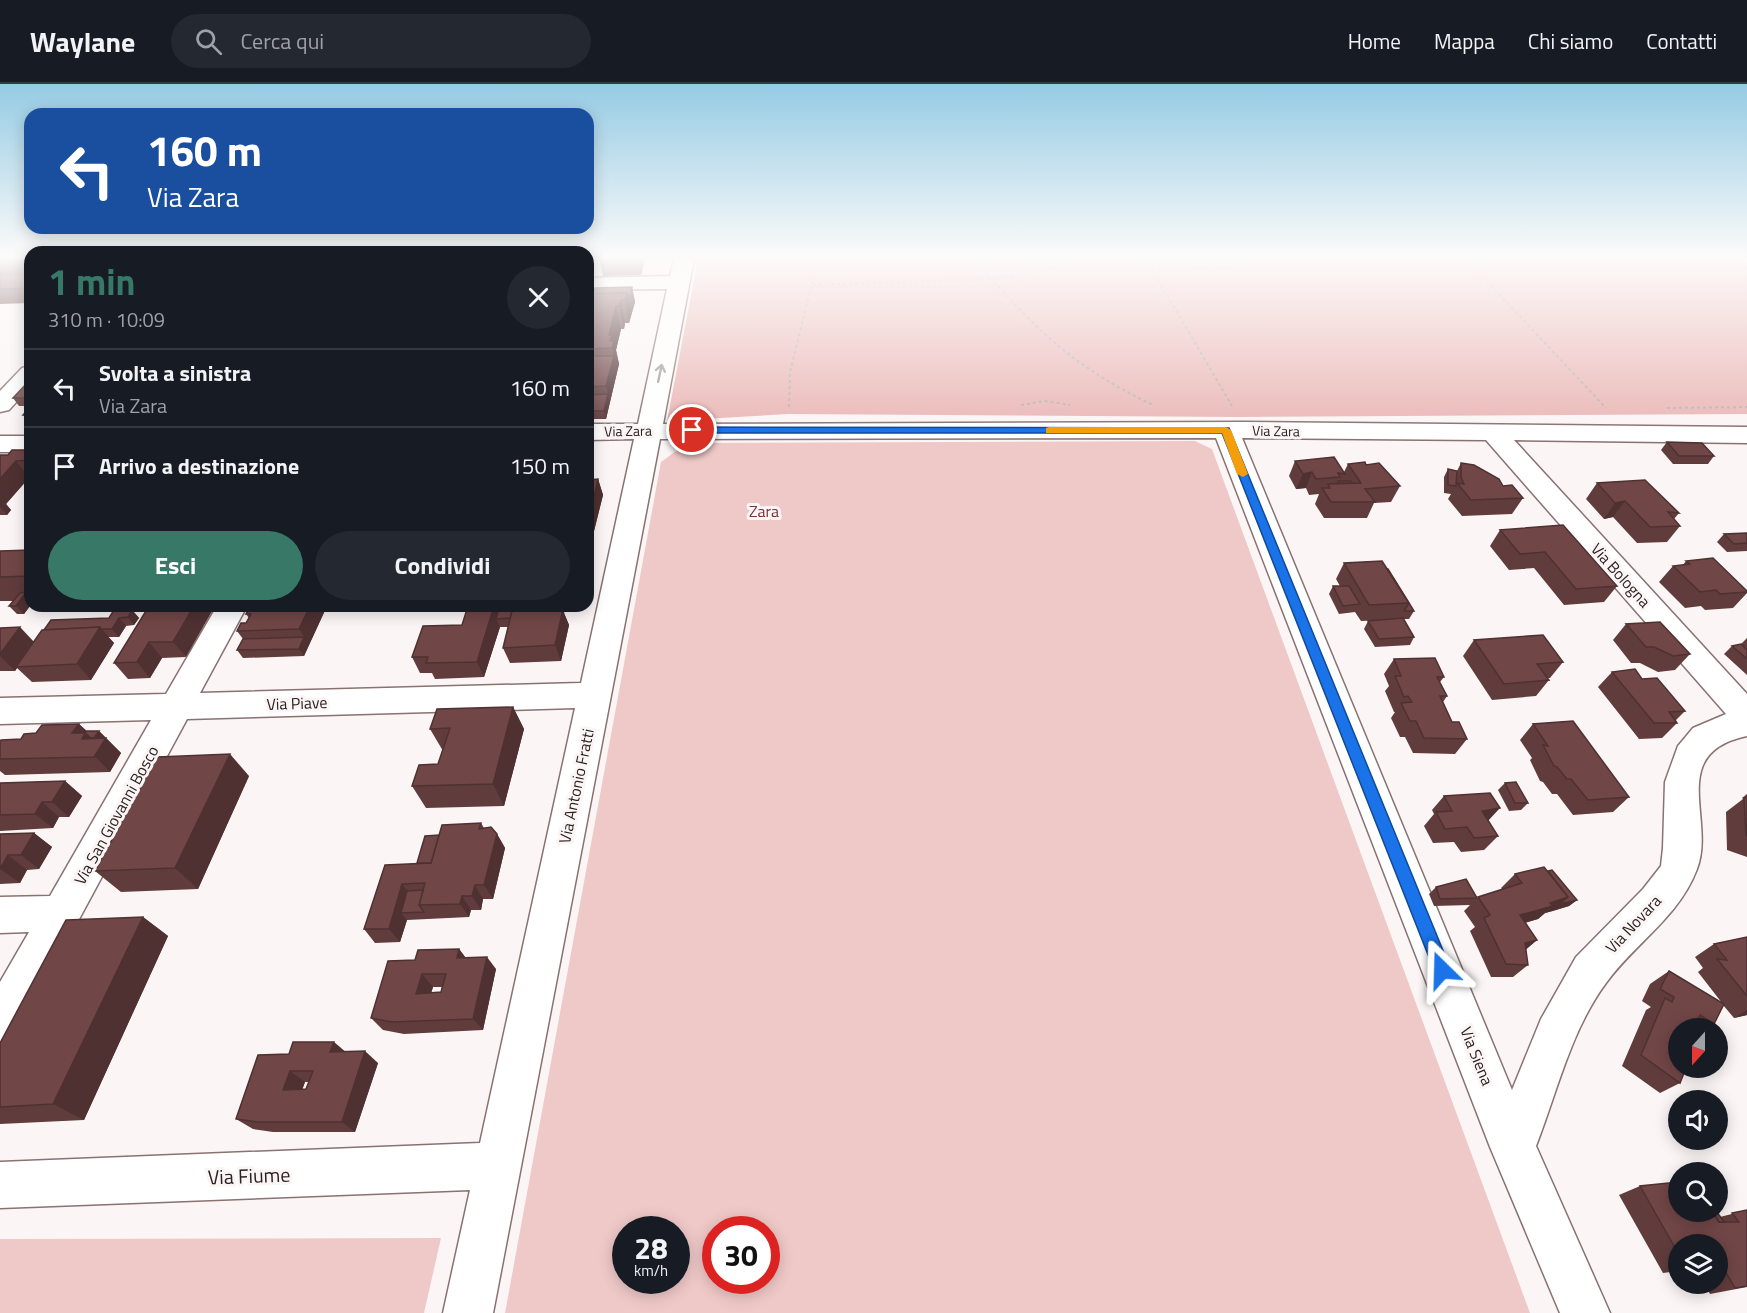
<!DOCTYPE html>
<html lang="it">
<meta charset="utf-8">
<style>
body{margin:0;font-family:"Titillium Web",sans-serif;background:#242831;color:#f1f3f6;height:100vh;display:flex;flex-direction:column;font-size:22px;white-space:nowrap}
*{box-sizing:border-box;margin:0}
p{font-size:20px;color:#9ea1a6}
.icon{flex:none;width:33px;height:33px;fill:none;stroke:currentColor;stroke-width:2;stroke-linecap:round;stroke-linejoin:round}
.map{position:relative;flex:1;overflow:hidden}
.drawer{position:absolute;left:24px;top:162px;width:570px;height:366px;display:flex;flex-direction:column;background:#171b24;border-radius:18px;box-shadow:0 3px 15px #0003}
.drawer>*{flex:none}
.hud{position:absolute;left:24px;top:24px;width:570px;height:126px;border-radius:18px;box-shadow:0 3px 15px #0003;background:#1a4fa0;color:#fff;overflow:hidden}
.needle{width:39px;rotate:201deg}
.controls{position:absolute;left:1668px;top:934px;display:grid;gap:12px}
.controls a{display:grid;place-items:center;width:60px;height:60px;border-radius:50%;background:#171b24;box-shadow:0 3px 15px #0003;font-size:30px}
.speed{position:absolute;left:612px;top:1132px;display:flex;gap:12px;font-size:30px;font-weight:700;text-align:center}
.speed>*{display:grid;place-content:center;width:78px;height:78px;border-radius:50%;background:#171b24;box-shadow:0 3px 15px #0003;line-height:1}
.speed small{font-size:15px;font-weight:400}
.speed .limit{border:9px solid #d22;background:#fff;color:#111}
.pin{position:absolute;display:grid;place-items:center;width:51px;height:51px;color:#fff;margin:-26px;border:3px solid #fff;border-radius:50%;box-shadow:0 2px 6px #0007}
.me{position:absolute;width:66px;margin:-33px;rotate:338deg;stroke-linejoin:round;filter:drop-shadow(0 0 4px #0008)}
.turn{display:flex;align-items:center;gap:21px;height:126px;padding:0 24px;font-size:27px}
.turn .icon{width:78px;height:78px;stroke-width:2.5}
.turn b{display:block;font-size:42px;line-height:51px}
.round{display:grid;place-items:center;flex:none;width:63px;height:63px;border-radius:32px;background:#242831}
.summary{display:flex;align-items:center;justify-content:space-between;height:102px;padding:0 24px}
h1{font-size:36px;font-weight:700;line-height:45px;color:#377867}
.action{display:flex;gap:12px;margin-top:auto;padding:12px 24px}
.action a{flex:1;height:69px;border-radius:36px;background:#377867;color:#fff;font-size:24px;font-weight:700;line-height:69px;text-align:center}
.action a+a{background:#242831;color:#f1f3f6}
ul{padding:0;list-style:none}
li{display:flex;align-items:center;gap:18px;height:78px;padding:0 24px;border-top:2px solid #363941}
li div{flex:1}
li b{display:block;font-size:22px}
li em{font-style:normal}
header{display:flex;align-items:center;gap:36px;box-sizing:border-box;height:84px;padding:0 30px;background:#171b24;border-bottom:2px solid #363941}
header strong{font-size:28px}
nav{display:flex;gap:33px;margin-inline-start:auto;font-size:21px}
.search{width:420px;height:54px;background:#242831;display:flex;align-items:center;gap:15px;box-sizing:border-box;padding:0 21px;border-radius:33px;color:#9ea1a6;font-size:22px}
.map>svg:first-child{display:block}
.green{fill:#efc9c8;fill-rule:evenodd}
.forest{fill:#eab8b7}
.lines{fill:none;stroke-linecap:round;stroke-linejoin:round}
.minor-casing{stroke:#897271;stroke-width:3}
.path{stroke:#bab3b2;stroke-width:2;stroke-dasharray:3 3;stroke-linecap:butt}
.minor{fill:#fff;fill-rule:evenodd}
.wall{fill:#613c3d;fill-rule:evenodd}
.shaded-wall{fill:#4f3132}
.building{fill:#714647;stroke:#4f3132;stroke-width:1.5;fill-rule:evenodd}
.oneway{stroke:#a09c9b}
.route{fill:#1a73e8;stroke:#114b97;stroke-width:1.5}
.slow{fill:#f59e0b}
.labels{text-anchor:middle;stroke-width:6;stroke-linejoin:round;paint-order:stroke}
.far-street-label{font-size:14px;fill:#2b2221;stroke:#fbf6f5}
.park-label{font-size:16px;fill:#753639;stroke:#fbf6f5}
.street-label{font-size:16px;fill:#2b2221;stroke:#fbf6f5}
.near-street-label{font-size:20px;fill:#2b2221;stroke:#fbf6f5}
</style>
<header>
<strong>Waylane</strong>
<div class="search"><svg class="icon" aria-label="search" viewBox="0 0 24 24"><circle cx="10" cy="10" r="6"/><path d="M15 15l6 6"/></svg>Cerca qui</div>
<nav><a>Home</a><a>Mappa</a><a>Chi siamo</a><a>Contatti</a></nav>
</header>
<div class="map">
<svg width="1747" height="1229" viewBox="0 0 1747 1229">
<rect width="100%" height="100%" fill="#fbf6f5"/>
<g class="green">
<path d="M1195,357L1212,365L1530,1229H505L661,378L676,367L698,359ZM626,1146H676V1197H626ZM716,1146H766V1197H716Z"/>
<polygon points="441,1154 424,1229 0,1229 0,1155"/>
</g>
<polygon class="forest" points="698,175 1741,175 1747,178 1747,330 1238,333 788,330 667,337"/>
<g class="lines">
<defs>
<g id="minor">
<path d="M674,175H694L663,340L1244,338L1747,343V359L1514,356L1747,610V652C1666,669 1716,736 1697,785C1679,833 1635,859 1606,899C1571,946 1557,1008 1536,1062L1610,1229H1560L1490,1063L1216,354L660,355L493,1229H443L470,1106L0,1124V1078L480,1059L575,624L187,635L15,954L0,960V898L29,848L0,849V813L50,812L151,636L0,640V614L166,610L217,522H247L200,609L581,599L634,355L588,356V340H638L667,205L588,206V194L670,192ZM1242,354L1486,356L1726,630L1693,644L1678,662L1665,698L1663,764L1661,782L1643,805L1576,873L1541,935L1512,1006Z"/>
<polygon points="30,282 30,303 9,326 0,328 0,307 22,284"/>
<rect x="0" y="352" width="30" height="16"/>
</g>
</defs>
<use href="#minor" class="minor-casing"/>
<g class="path">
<path d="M975,175C1031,242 1073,283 1153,321"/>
<polyline points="1146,175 1232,322"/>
<polyline points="1466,175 1606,324"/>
<polyline points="1151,181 1221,184 1292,175"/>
<polyline points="813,201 993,195 1102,175"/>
<polyline points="1021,321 1045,317 1070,321"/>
<polyline points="789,323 790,288 818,175"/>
<polyline points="1667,324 1747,323"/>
</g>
<use href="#minor" class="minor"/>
</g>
<g class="wall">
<polygon points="0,175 30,175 30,219 0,220"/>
<polygon points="601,175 645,175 641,191 603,192 600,177"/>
<polygon points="632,203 635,218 629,239 625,239 624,245 621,245 616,266 619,280 606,335 588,335 588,210"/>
<polygon points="30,296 30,322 19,322 13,314"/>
<polygon points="30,323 30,341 23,331"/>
<polygon points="1667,358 1714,372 1708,380 1673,380 1661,366"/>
<polygon points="30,360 30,393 6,420 11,426 7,431 0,431 0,371 8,371 25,366"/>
<polygon points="1295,377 1344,388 1348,380 1366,381 1400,402 1391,418 1374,419 1367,434 1324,434 1315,420 1319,410 1309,411 1306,404 1296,405 1289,392"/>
<polygon points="1461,379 1523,414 1512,430 1462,432 1448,415 1451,410 1444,409 1444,393 1448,385 1457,387"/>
<polygon points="598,395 603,411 592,455 588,455 588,396"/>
<polygon points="1597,399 1679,429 1674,435 1680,442 1667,458 1637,459 1613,433 1604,435 1586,415"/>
<polygon points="1500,446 1617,502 1604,518 1564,521 1534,484 1509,486 1490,462"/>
<polygon points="1747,449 1747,467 1727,468 1717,458 1724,450"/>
<polygon points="30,466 30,522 24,530 17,530 9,522 13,517 0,517 0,467"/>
<polygon points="1382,477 1414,527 1409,535 1403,535 1414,553 1410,561 1375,563 1364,545 1368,537 1382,536 1361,537 1355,528 1339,530 1329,510 1333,502 1340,502 1336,495 1344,479"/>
<polygon points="1686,477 1747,507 1747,509 1733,524 1705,526 1701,522 1685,524 1659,498 1673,482 1683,481"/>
<polygon points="149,522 186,573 162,574 150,594 128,595 114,579"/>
<polygon points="327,522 304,572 243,574 237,566 243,555 237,547 246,539 249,534 246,530"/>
<polygon points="468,522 502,522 502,524 515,524 514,522 566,522 564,529 569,541 561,577 510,579 503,564 508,543 500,543 484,593 435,595 432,589 420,589 412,573 462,541"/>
<polygon points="132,526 139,534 134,541 126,542 119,553 108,553 114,559 91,596 32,598 17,584 15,587 0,587 0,544 34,558 109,534"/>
<polygon points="1626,540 1690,570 1675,586 1658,588 1640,579 1631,579 1613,556"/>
<polygon points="1747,554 1747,591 1724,570 1732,562 1741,560"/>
<polygon points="1474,556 1563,578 1550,594 1547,594 1549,596 1536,612 1492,616 1463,572"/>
<polygon points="1394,575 1444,593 1440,598 1447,612 1443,618 1452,638 1467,655 1455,670 1413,669 1405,653 1400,653 1391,634 1395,628 1394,628 1385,607 1389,602 1384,590"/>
<polygon points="1612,588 1642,595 1685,627 1676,636 1677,639 1662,654 1639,655 1598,603"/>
<polygon points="513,623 524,645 504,722 426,724 412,702 438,680 443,667 430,645"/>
<polygon points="79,640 87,647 99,647 121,669 110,688 5,691 0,687 0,657 21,655 36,649"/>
<polygon points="1533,640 1629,713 1613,728 1573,731 1557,710 1552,710 1543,698 1540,697 1530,676 1532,674 1520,656"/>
<polygon points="249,692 198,805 121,808 95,787"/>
<polygon points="65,697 82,712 69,733 59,733 53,744 0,747 0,699"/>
<polygon points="1505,699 1528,719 1521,726 1509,727 1498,706"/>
<polygon points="1747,710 1747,773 1727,766 1726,728 1743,715 1742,714"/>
<polygon points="1444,712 1488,736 1498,752 1484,766 1461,768 1454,758 1433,759 1424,742 1434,730 1432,726"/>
<polygon points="481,739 484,744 497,750 505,764 493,815 483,815 481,826 471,826 469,833 407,836 400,858 375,859 364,845 439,751"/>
<polygon points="34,749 52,763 39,785 27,786 20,799 0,800 0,750"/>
<polygon points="1548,787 1577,816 1569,822 1545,829 1538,835 1525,839 1537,856 1526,865 1528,881 1513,893 1491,893 1470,847 1475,843 1464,827 1470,821 1434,822 1429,810 1436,803 1477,814 1502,805 1501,804 1515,790"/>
<polygon points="143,833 168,852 84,1036 0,1040 0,959"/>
<polygon points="1747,853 1747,931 1734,934 1723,921 1714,940 1706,945 1678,945 1680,999 1660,1009 1622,982 1646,926 1651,923 1642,917 1650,900 1669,887 1722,919 1698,888 1703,884 1695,873 1714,860"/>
<path d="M459,865L465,873L496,885L483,946L404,950L383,946L371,934L415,876ZM433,903H442L441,908L431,909Z"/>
<path d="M258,971L378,979L355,1048H273L253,1045L236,1035ZM305,998H309L306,1005L302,1006Z"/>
<polygon points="1640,1102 1678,1128 1720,1133 1747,1126 1747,1203 1710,1210 1705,1200 1718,1200 1718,1161 1678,1161 1678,1187 1663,1189 1619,1111"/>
</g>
<g class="shaded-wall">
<polygon points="0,175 21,175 30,187 30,201 13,177"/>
<polygon points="25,175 30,175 30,182"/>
<polygon points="639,175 645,175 641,191 638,177"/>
<polygon points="632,203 635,218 629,239 625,216 627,209"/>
<polygon points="621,216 625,239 624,245 619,222"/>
<polygon points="616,222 621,245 616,266 619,280 606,335 604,327 608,310 606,302 614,272 609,251"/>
<polygon points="16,377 29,393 6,420 11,426 7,431 0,423 0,395"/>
<polygon points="1312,388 1306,404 1296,405 1303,390"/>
<polygon points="598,395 603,411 592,455 588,438"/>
<polygon points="1625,417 1613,433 1604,435 1615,419"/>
<polygon points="26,508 30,512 30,522 24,530 16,522"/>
<polygon points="194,522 215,522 186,573 173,558"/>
<polygon points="310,522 327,522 304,572 299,565 304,553 299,545"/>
<polygon points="494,522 502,522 496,535 500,543 484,593 477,578"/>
<polygon points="561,522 566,522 564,529 569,541 561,577 555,561 563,527"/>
<polygon points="132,526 139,534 134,541 128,533"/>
<polygon points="119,534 126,542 119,553 112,545"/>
<polygon points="20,543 35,559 16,583 17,584 15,587 0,572 0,570"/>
<polygon points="100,543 114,559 91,596 77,580"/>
<polygon points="149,558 162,574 150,594 137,578"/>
<polygon points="513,623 524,645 504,722 493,700"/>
<polygon points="79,640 94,655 99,647 121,669 110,688 72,649"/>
<polygon points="230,670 249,692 198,805 175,784"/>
<polygon points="65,697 82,712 69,733 52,718"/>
<polygon points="42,718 59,733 53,744 35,730"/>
<polygon points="1500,724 1487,738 1482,727"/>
<polygon points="34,749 52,763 39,785 21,771"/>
<polygon points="497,750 505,764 493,815 484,801"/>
<polygon points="8,771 27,786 20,799 0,785"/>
<polygon points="402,800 413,814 401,829 407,836 400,858 389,845"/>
<polygon points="475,801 483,815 481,826 472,812"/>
<polygon points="462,812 471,826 469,833 460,820"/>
<polygon points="1568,813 1553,827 1545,829 1538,835 1505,844 1520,831 1550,819"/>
<polygon points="1577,816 1569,822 1553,827 1560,820"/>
<polygon points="143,833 168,852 84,1036 53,1020"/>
<polygon points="1537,856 1522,869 1525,859"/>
<polygon points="459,865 469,878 457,874"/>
<polygon points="487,873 496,885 483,946 473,935"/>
<polygon points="422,890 433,903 427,922 416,910"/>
<polygon points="1747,926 1747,931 1734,934"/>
<polygon points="334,958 347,969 330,968"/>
<polygon points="365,967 378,979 355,1048 342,1038"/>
<polygon points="290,987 305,998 298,1017 283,1006"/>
</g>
<g class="building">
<polygon points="0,175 15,175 13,177 0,177"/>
<polygon points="601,175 639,175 638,177 600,177"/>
<polygon points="30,190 30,204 0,205 0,193 3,191"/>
<polygon points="632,203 629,216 627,209 593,210 595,204"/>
<polygon points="627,209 625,216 621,216 619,222 616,222 609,251 612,251 610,257 614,257 612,264 588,265 588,210"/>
<polygon points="588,272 614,272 606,302 588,303"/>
<polygon points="30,296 30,311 27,314 13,314"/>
<polygon points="608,310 604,327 588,327 588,311"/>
<polygon points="30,323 30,331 23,331"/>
<polygon points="1667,358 1702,359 1714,372 1679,372"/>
<polygon points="30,360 30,376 16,377 0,395 0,371 8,371 12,366 25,366"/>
<polygon points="1334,373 1345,390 1338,389 1340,393 1316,395 1312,388 1303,390 1295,377"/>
<polygon points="1365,378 1366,381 1379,379 1400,402 1365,405 1375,418 1331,418 1322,404 1330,404 1328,400 1361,399 1348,380"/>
<polygon points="1461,379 1474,381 1499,395 1503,402 1512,401 1523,414 1471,416 1457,399 1464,400 1461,393"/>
<polygon points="1448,385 1457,387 1456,402 1448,401"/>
<polygon points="598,395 588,438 588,396"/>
<polygon points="1645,396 1679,429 1668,428 1680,442 1650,443 1625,417 1615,419 1597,399"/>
<polygon points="1338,397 1351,397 1352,399 1337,399"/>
<polygon points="1563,441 1617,502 1576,505 1545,468 1520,470 1500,446"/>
<polygon points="1747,449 1747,459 1734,460 1724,450"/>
<polygon points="30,466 30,492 0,493 0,467"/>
<polygon points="1713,474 1747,507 1747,508 1720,510 1716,506 1700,508 1673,482 1690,480 1686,477"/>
<polygon points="1382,477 1409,519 1369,521 1344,479"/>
<polygon points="1387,485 1388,485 1414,527 1404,527 1409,519"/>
<polygon points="1333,502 1349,502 1360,520 1343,522"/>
<polygon points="26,508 16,522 9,522 20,509"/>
<polygon points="149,522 194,522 173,558 149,558 137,578 114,579"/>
<polygon points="251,522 310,522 299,545 237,547 241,539 246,539 251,530 246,530"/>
<polygon points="468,522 494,522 477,578 426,579 428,573 412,573 423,542 462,541"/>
<polygon points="499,524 515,524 514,527 512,527 510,534 496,535"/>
<polygon points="563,525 555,561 503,564 512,527"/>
<polygon points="114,526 132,526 128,533 119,534 112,545 101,545 100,543 44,546 51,536 109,534"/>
<polygon points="1403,534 1414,553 1379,555 1368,537"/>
<polygon points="1660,538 1690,570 1673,572 1654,563 1646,563 1626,540"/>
<polygon points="20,543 0,570 0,544"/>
<polygon points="100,543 77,580 16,583 42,546"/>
<polygon points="1543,551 1563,578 1537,580 1549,596 1504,600 1474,556"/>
<polygon points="304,553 299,565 237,566 243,555"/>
<polygon points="1741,560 1747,566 1747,575 1732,562"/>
<polygon points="1435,574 1444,593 1437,593 1447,612 1440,612 1452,638 1459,638 1467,655 1424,654 1416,637 1410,637 1401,619 1412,618 1408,612 1404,613 1395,592 1401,592 1394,575"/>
<polygon points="1635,585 1642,595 1657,594 1685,627 1669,628 1677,639 1654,639 1612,588"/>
<polygon points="513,623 493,700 412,702 419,681 438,680 450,644 430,645 437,625"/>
<polygon points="1573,637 1629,713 1588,716 1571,695 1567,695 1557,683 1554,682 1543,661 1548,662 1533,640"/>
<polygon points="79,640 72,649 85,649 82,655 106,654 94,673 0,675 0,657 1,656 21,655 24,650 36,649 42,641"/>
<polygon points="87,647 99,647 94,654 91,654 85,649"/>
<polygon points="230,670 175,784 95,787 157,673"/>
<polygon points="65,697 52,718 42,718 35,730 0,731 0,699"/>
<polygon points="1516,698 1528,719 1515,719 1505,699"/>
<polygon points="1490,709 1500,724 1482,727 1498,752 1474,754 1467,743 1445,745 1436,728 1452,727 1444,712"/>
<polygon points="1744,714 1747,714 1747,752 1746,751"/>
<polygon points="481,739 479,745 491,743 497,750 484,801 475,801 472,812 462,812 460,820 419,821 425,799 402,800 389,845 364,845 385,781 431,779 442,741"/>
<polygon points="34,749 21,771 8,771 0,785 0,750"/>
<polygon points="439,751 431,779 417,779 425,752"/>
<polygon points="1544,783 1568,813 1550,819 1553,822 1520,831 1537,856 1525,859 1528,881 1506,880 1484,834 1490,831 1478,813 1522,799 1515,790"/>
<polygon points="1552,786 1577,816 1560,820 1568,813 1548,787"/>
<polygon points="1466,795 1477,814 1440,815 1436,803"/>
<polygon points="423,806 419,821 424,828 401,829 407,807"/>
<polygon points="143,833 53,1020 0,1023 0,959 66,836"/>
<polygon points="1747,853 1747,912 1717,875 1727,876 1714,860"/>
<path d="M459,865L457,874L487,873L473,935L392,938L371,934L388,877L415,876L418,866ZM422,890H446L441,908L416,910Z"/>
<polygon points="1669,887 1724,920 1714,940 1700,931 1698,935 1704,939 1701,945 1678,945 1678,984 1686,984 1680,999 1641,971 1665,914 1672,918 1674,913 1660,905"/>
<path d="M293,958H334L330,968L365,967L342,1038H257L236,1035L258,971L289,970ZM290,987H313L306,1005L283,1006Z"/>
<polygon points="1678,1098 1678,1128 1713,1128 1719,1138 1739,1138 1732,1129 1747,1126 1747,1202 1735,1204 1719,1177 1718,1177 1718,1161 1678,1161 1678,1169 1640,1102"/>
<polygon points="1713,1128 1717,1128 1724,1138 1719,1138"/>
</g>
<defs><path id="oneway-shaft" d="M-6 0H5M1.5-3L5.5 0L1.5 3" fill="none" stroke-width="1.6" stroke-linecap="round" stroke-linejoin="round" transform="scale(1.5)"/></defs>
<use class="oneway" href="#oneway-shaft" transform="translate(660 289) rotate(-78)"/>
<linearGradient id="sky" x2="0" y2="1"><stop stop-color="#95cbe4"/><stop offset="0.5" stop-color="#fdfbfa"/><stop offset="1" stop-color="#fdfbfa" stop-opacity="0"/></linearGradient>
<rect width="1747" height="347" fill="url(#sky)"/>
<polygon class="route" points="692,343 1229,344 1451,886 1448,892 1442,894 1436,892 1434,886 1222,349 688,349 688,344"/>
<polygon class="slow" points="1049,343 1226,343 1231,346 1248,390 1243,393 1237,390 1222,349 1046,349 1046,344"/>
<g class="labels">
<g class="far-street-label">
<text transform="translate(628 347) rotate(-1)" y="5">Via Zara</text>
<text transform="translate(1276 347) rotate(1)" y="5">Via Zara</text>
</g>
<g class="park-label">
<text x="764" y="433">Zara</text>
</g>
<g class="street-label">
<text transform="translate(1621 491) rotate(48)" y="6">Via Bologna</text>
<text transform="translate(297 619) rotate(-2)" y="6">Via Piave</text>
<text transform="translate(576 702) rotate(-78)" y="6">Via Antonio Fratti</text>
<text transform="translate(116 731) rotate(-61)" y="6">Via San Giovanni Bosco</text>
<text transform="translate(1633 840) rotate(-47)" y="6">Via Novara</text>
<text transform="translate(1477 972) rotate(68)" y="6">Via Siena</text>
</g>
<g class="near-street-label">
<text transform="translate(249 1092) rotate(-2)" y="7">Via Fiume</text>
</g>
</g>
</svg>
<div class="controls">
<a><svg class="needle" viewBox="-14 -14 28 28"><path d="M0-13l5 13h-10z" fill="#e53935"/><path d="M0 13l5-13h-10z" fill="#9ea1a6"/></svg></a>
<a><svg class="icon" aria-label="sound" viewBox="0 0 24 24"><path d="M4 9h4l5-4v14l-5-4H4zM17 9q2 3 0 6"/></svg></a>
<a><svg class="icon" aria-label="search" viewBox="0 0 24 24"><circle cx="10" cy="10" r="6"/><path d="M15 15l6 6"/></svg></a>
<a><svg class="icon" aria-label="layers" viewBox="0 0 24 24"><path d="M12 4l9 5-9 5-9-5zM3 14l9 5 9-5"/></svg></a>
</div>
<div class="speed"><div>28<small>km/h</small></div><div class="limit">30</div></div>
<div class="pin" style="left:692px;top:346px;background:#d93025"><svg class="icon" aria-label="arrive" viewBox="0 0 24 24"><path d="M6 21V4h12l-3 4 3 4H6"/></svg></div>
<svg class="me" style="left:1442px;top:886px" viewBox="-20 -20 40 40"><path d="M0-17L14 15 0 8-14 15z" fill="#1a73e8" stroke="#fff" stroke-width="4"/></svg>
<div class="hud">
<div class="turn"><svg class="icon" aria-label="left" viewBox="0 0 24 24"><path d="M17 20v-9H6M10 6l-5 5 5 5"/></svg><div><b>160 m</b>Via Zara</div></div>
</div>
<section class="drawer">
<div class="summary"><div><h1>1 min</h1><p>310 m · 10:09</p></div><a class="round"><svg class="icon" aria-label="close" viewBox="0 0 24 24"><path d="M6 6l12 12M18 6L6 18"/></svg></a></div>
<ul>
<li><svg class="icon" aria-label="left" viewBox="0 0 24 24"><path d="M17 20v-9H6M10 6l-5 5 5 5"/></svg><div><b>Svolta a sinistra</b><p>Via Zara</p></div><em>160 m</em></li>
<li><svg class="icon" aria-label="arrive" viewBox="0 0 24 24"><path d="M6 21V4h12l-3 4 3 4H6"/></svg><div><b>Arrivo a destinazione</b></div><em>150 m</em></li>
</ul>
<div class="action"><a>Esci</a><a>Condividi</a></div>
</section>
</div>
